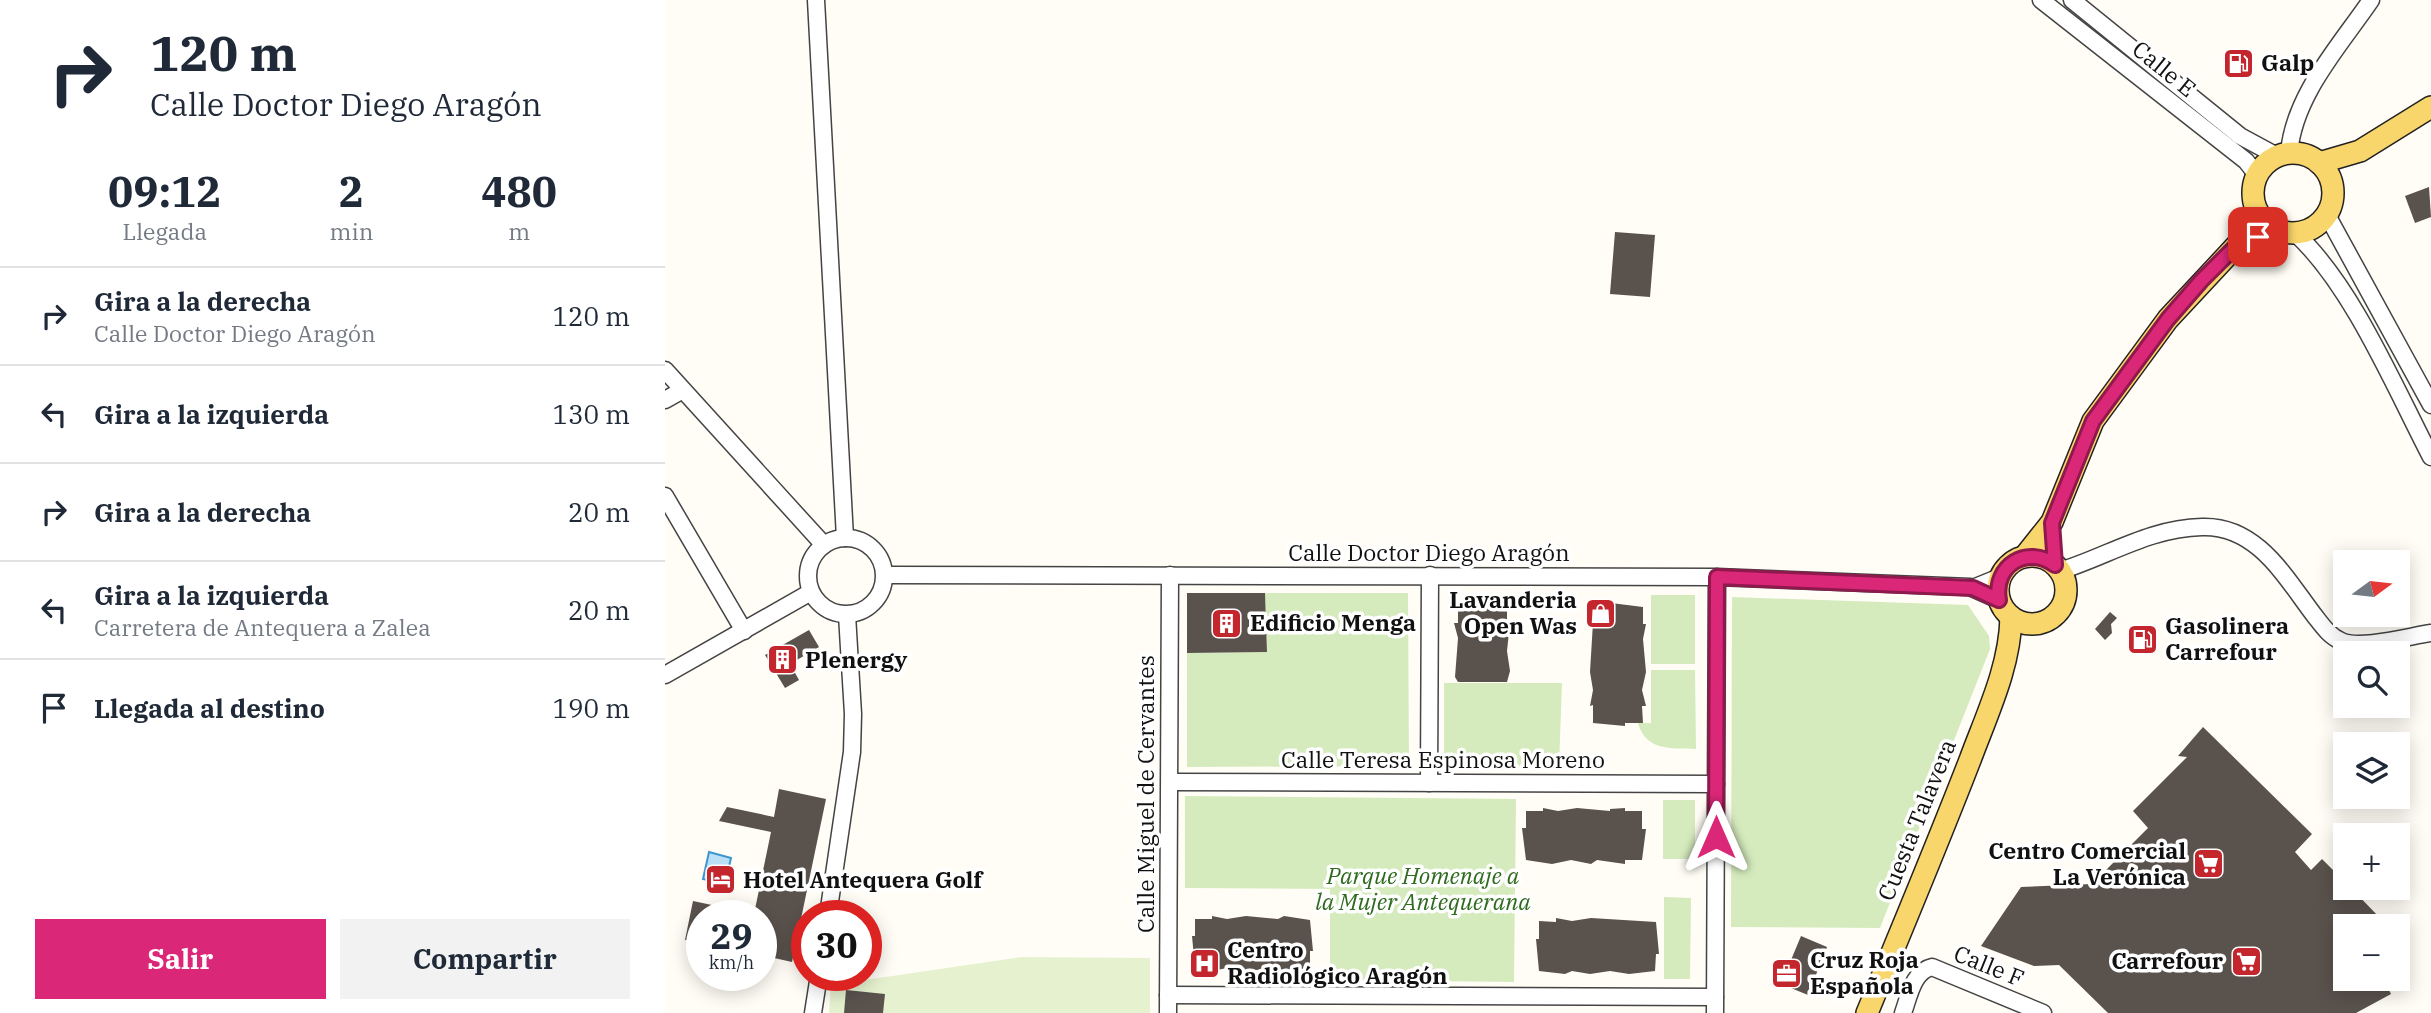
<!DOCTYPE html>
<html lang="es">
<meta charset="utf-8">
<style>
body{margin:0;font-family:"IBM Plex Serif",serif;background:#f2f2f3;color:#1f2937;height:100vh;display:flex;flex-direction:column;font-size:26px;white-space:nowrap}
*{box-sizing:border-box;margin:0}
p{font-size:23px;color:#747a83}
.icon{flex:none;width:38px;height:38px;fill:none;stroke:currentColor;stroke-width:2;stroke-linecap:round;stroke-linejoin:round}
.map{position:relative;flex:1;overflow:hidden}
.sheet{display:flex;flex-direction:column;background:#fff;width:665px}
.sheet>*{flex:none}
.guide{background:#fff;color:#1f2937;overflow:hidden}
.needle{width:46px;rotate:75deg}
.fabs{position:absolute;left:1668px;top:550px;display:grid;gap:14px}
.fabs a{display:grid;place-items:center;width:77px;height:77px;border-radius:0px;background:#fff;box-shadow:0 4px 18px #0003;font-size:35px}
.speed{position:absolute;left:21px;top:900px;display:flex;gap:14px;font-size:35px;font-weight:700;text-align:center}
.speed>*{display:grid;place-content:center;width:91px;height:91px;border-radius:50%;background:#fff;box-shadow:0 4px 18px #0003;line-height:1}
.speed small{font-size:18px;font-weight:400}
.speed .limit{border:10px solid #d22;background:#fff;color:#111}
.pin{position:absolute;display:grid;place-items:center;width:60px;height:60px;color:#fff;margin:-30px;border-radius:14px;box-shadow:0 4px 10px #0006}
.me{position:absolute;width:77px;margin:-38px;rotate:0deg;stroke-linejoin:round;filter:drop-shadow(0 0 5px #0008)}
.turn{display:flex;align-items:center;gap:24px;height:147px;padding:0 35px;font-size:32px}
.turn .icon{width:91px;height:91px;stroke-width:2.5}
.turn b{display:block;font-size:49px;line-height:60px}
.eta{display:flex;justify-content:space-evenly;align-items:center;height:119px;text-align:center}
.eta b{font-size:42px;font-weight:700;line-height:49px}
.primary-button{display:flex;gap:14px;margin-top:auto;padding:14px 35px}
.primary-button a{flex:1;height:80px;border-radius:0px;background:#db2777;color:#fff;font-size:28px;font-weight:700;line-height:80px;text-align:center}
.primary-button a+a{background:#f2f2f3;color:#1f2937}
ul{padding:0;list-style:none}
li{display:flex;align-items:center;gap:21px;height:98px;padding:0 35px;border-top:2px solid #e0e1e3}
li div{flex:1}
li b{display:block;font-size:26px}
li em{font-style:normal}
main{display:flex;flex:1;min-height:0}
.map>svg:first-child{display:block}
.green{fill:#d5ebbd}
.pitch{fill:#e6f2cf}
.water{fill:#b9e0f7;stroke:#3f96cf;stroke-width:2}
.building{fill:#5a524d}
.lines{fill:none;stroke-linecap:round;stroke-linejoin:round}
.minor-casing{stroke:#444;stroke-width:19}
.major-casing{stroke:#222;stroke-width:24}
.minor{stroke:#fff;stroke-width:16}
.major{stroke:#f9d66b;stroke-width:21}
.route-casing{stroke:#8e194d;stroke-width:18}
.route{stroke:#db2777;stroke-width:12}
.labels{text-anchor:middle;stroke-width:7;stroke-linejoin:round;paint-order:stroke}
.poi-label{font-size:23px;font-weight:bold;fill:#111;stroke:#fff;text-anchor:start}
.street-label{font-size:23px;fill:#111;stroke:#fff}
.park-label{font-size:23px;font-style:italic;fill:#2f6b1f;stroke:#fff}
</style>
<main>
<section class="sheet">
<div class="guide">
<div class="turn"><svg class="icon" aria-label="right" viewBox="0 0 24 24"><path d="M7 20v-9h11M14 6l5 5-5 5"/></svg><div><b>120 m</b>Calle Doctor Diego Aragón</div></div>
</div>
<div class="eta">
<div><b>09:12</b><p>Llegada</p></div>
<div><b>2</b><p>min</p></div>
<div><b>480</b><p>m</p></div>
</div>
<ul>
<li><svg class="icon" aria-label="right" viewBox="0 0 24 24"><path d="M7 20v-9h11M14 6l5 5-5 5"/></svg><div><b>Gira a la derecha</b><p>Calle Doctor Diego Aragón</p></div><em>120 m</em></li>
<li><svg class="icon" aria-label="left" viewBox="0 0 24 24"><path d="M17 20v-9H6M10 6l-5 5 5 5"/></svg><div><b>Gira a la izquierda</b></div><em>130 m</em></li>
<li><svg class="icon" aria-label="right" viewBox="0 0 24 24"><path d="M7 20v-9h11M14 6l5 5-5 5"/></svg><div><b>Gira a la derecha</b></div><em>20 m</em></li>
<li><svg class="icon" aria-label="left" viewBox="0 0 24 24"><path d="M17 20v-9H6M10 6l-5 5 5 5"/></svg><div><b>Gira a la izquierda</b><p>Carretera de Antequera a Zalea</p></div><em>20 m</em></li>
<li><svg class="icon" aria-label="arrive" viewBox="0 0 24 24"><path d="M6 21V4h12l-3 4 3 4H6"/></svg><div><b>Llegada al destino</b></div><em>190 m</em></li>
</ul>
<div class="primary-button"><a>Salir</a><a>Compartir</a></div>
</section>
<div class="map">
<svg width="1766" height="1013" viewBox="0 0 1766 1013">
<rect width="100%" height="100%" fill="#fffdf5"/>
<g class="green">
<polygon points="600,593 743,593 744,766 522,767 522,653 602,652"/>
<rect x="986" y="595" width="44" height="69"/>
<polygon points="1067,597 1303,605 1324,636 1325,649 1215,928 1066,927"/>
<path d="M986,670H1030L1031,749C1005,748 981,751 973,723H986Z"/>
<polygon points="779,683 897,683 894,767 779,766"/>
<polygon points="520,796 851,799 849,982 665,980 665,889 520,888"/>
<rect x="998" y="800" width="32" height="59"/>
<polygon points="999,897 1026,898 1025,979 999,979"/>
</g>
<polygon class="pitch" points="356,957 485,958 485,1013 164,1013 166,985"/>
<polygon class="water" points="44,852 66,858 60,884 38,879"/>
<g class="building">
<polygon points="1764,187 1766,217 1750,223 1740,196"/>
<polygon points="950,232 990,235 985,297 945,294"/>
<polygon points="522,593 600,593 602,652 522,653"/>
<polygon points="810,602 842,606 842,623 845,623 842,651 845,671 842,682 793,682 790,677 793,638 789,623 793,623 793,606 810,606"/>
<polygon points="946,603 978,607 978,624 981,624 978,639 981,672 977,690 981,706 977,706 978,723 960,723 960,726 928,723 928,705 925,706 928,690 925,672 929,606 946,607"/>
<polygon points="1445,612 1452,618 1446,624 1447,633 1440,640 1430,629"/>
<polygon points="144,630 154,647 125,664 134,680 120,688 100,655"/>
<polygon points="1538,727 1647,834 1630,852 1646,870 1657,859 1680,882 1680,887 1685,887 1716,919 1720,926 1680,926 1680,978 1718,978 1726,994 1691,1013 1443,1013 1394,965 1369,966 1316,946 1356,887 1427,884 1483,828 1468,811 1522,757 1513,756"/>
<polygon points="114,789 161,799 127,962 96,955 96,915 37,915 37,943 20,940 28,901 89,914 106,832 54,821 62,807 109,817"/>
<polygon points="878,808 893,811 912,808 945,811 945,809 960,808 960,811 977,811 977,829 981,829 977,860 960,860 960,864 932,860 926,864 906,860 887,864 861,860 857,828 861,828 861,811 878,811"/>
<polygon points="547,916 562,919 581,916 613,919 619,916 645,920 648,951 645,951 645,968 619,971 613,968 581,971 562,968 547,971 547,968 530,968 527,936 530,936 530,919 547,919"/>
<polygon points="891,918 907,921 926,918 991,922 994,954 991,954 990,971 964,974 945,971 925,974 907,971 900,974 874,971 871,939 874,939 874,921 891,922"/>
<polygon points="1136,936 1162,947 1143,995 1116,984"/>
<polygon points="181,990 220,994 218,1013 179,1013"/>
</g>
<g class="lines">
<defs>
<g id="minor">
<polyline points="151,0 180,538"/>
<polyline points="1376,0 1581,161 1592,175"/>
<polyline points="1407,0 1575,136 1612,156"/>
<path d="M1624,153C1629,95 1674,47 1706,0"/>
<polyline points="1662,215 1766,405"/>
<path d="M1630,233C1687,285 1730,388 1766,457"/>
<polyline points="0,370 159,545"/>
<polyline points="0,400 16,391"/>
<polyline points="0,496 79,631"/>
<circle cx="181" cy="576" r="38"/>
<path d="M1395,571C1443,556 1485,528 1537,527C1592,525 1620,577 1649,615C1657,625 1664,636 1676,641C1694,650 1745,636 1766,633"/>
<polyline points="220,575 1052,577 1305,587 1334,600"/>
<polyline points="1308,588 1335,577"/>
<polyline points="0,675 146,592"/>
<polyline points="505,782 1051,784"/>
<polyline points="764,783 765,575"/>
<polyline points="163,915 187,752 188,714 182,615"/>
<polyline points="503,995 1050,997"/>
<polyline points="148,1013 154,975"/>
<polyline points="503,1013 505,575"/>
<polyline points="1050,1013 1052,577"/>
<path d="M1238,1013C1244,997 1248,971 1267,967L1378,1013"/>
</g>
<g id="major">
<circle cx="1628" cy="193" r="40"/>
<polyline points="1654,163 1695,151 1766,107"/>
<polyline points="1360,556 1387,522 1428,421 1503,319 1572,245 1593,237 1618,232"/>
<circle cx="1367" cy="590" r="34"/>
<path d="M1202,1013C1237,929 1272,845 1305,760C1322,714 1345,667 1346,617"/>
</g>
</defs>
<use href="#minor" class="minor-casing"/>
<use href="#major" class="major-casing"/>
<use href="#minor" class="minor"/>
<use href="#major" class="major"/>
</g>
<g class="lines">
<defs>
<path id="route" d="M1051,837L1052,577L1308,588L1334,600C1328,565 1362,545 1390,565L1387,523L1428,421L1503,319L1536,281L1572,245L1593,237"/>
</defs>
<use href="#route" class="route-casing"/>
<use href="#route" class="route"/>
</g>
<defs>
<symbol id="fuel-square" viewBox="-11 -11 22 22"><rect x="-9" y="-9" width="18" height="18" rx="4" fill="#c4262e" stroke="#fff"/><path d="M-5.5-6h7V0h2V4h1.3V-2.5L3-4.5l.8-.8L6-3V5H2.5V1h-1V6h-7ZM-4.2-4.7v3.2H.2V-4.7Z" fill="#fff"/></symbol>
<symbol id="shop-square" viewBox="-11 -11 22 22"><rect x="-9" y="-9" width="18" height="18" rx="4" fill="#c4262e" stroke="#fff"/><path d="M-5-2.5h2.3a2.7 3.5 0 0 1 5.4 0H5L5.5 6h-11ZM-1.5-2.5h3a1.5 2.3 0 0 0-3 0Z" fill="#fff"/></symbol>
<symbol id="building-square" viewBox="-11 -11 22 22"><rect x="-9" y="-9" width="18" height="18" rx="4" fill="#c4262e" stroke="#fff"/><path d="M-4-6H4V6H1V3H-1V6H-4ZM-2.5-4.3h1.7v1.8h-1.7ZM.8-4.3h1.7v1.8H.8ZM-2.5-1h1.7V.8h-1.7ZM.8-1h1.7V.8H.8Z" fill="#fff"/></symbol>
<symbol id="supermarket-square" viewBox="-11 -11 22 22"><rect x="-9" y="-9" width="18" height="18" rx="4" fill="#c4262e" stroke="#fff"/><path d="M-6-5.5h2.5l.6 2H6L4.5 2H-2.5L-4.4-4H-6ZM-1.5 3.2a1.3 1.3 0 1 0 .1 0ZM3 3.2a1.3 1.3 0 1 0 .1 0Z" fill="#fff"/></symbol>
<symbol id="hotel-square" viewBox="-11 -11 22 22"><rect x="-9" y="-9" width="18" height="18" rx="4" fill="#c4262e" stroke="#fff"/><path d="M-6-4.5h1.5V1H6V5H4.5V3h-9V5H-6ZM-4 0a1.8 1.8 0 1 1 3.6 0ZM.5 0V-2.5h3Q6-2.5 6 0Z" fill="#fff"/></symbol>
<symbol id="hospital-square" viewBox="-11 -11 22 22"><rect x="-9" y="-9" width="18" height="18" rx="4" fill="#c4262e" stroke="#fff"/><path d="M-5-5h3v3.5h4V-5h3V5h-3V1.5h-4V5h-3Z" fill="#fff"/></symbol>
<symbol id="office-square" viewBox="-11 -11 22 22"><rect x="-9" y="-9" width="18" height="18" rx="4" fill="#c4262e" stroke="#fff"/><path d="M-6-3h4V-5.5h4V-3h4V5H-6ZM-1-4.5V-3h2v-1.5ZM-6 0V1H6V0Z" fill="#fff"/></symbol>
</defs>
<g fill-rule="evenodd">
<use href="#fuel-square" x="1556" y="46" width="35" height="35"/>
<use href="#shop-square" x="918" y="596" width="35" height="35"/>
<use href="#building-square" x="544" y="606" width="35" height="35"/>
<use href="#fuel-square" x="1460" y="622" width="35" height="35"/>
<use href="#building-square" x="100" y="642" width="35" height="35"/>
<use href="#supermarket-square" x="1526" y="846" width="35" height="35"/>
<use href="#hotel-square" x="38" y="862" width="35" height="35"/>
<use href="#supermarket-square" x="1564" y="944" width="35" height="35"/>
<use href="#hospital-square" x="522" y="946" width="35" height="35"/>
<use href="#office-square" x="1104" y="956" width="35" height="35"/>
</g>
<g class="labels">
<g class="poi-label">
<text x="1596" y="71">Galp</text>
<text x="912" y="608" text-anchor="end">Lavanderia<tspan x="912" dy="26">Open Was</tspan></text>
<text x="585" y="631">Edificio Menga</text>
<text x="1500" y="634">Gasolinera<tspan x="1500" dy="26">Carrefour</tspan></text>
<text x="140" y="668">Plenergy</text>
<text x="1521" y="859" text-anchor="end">Centro Comercial<tspan x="1521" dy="26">La Verónica</tspan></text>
<text x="78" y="888">Hotel Antequera Golf</text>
<text x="562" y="958">Centro<tspan x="562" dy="26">Radiológico Aragón</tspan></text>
<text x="1145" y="968">Cruz Roja<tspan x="1145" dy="26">Española</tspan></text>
<text x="1558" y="969" text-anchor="end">Carrefour</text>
</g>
<g class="street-label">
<text transform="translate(1499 69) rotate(39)" y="8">Calle E</text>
<text x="764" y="561">Calle Doctor Diego Aragón</text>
<text x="778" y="768">Calle Teresa Espinosa Moreno</text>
<text transform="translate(481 794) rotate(-90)" y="8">Calle Miguel de Cervantes</text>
<text transform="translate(1252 820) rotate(-68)" y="8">Cuesta Talavera</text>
<text transform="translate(1324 966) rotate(22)" y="8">Calle F</text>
</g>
<g class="park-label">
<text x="758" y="884">Parque Homenaje a<tspan x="758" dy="26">la Mujer Antequerana</tspan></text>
</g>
</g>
</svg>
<div class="fabs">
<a><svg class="needle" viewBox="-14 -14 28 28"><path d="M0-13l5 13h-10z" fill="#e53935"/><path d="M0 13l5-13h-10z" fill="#747a83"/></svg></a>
<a><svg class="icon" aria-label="search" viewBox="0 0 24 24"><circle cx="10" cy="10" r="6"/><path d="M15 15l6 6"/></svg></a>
<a><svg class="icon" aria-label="layers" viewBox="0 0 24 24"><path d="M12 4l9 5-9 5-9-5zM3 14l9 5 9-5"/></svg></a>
<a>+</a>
<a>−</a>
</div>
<div class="speed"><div>29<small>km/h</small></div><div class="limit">30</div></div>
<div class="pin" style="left:1593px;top:237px;background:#d93025"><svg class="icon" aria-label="arrive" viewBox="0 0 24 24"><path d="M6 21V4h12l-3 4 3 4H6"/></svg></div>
<svg class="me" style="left:1051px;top:837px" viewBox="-20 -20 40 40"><path d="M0-17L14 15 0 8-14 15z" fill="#db2777" stroke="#fff" stroke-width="4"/></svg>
</div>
</main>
